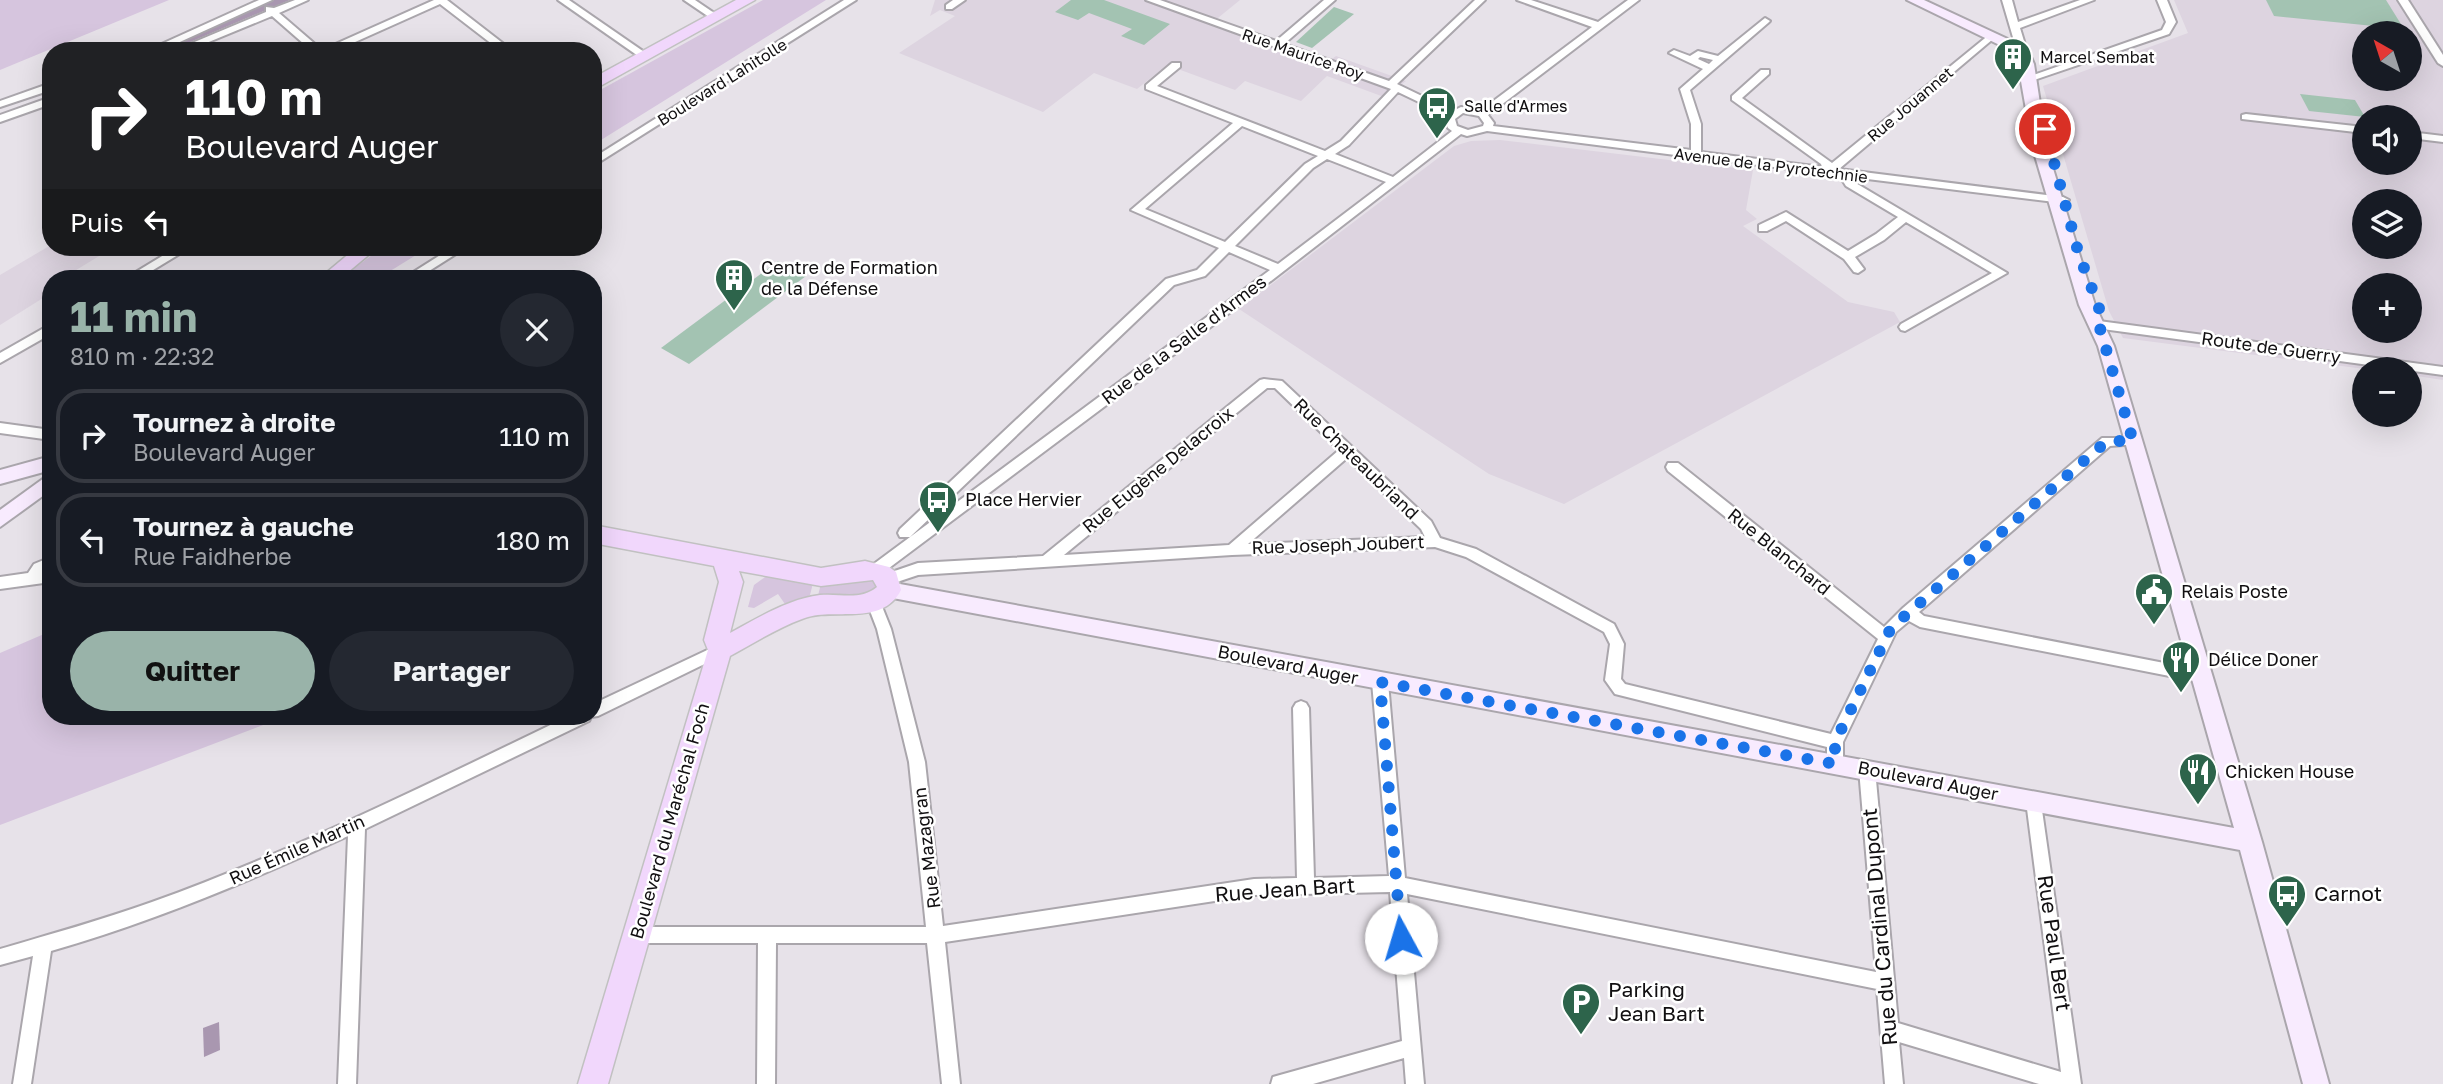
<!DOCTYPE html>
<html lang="fr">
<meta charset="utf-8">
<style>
body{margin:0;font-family:"Golos Text",sans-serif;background:#242831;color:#f1f3f6;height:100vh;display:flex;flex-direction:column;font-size:26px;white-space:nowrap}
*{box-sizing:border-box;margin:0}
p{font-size:23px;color:#9ea1a6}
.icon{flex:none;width:38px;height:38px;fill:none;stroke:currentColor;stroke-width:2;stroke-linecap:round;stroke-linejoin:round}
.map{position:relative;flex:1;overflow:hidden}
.drawer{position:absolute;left:42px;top:270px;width:560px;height:455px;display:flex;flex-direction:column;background:#171b24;border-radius:28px;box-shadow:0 7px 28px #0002}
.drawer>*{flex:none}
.banner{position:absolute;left:42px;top:42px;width:560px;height:214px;border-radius:28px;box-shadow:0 7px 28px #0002;background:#202124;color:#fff;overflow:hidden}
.needle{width:46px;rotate:321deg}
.buttons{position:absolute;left:2352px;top:21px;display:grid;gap:14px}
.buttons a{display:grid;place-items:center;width:70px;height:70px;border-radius:50%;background:#171b24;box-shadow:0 7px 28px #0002;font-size:35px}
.pin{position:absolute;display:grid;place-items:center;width:60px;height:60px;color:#fff;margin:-30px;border:4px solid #fff;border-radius:50%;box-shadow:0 2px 7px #0007}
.me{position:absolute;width:77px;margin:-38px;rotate:354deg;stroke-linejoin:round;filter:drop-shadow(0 0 5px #0008)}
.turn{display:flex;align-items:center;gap:24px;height:147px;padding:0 28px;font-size:32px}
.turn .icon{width:91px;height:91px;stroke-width:2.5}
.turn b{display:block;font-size:49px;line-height:60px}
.then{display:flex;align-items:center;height:66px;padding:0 28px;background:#0003;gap:14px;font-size:26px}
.round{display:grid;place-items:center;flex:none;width:74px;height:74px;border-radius:37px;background:#242831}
.head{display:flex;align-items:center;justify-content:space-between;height:119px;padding:0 28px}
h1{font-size:42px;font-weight:700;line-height:52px;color:#99b3a9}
.button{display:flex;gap:14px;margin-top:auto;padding:14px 28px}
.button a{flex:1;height:80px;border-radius:42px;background:#99b3a9;color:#111;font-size:28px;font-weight:700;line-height:80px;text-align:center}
.button a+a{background:#242831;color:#f1f3f6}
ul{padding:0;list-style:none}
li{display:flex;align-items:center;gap:21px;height:94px;margin:0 14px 10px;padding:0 14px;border:4px solid #363941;border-radius:28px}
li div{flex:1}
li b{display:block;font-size:26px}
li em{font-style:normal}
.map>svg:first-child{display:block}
.built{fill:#ddd4e0;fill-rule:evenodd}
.green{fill:#d6c5de}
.water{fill:#a997b0}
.building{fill:#a3c3b2}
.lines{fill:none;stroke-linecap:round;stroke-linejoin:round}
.street-casing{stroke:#aaa6ac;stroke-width:4}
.secondary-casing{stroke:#aaa6ac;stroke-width:4}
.primary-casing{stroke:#c1c1c1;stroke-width:3}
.street{fill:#fff;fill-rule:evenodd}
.secondary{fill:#f8ebfe;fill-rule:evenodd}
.primary{fill:#f1d7fc;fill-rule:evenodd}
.route{stroke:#1a73e8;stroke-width:12;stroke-dasharray:0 21.6}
.labels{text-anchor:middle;stroke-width:5;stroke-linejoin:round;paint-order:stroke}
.far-street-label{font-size:16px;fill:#110f11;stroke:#fff}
.far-poi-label{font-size:16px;fill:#110f11;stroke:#fff;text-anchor:start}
.poi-label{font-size:18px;fill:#110f11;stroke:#fff;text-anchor:start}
.street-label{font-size:18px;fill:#110f11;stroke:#fff}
.near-street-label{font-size:21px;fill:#110f11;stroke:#fff}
.near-poi-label{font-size:21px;fill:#110f11;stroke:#fff;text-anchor:start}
</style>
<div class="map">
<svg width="2443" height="1084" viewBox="0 0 2443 1084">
<rect width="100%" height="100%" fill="#e7e2e9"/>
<g class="built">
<polygon points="935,0 1240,0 1213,22 1326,63 1336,56 1406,81 1384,97 1327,76 1301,101 1245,81 1235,90 1167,65 1137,89 1094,73 1043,112 899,53 955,16 940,10 930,16"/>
<path d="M2174,0H2443V380L2410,375V369H2365L2123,338L2109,311L2043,86L2188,33ZM2364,33H2410V79H2364ZM2364,117H2410V163H2364ZM2364,201H2410V247H2364ZM2364,285H2410V331H2364Z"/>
<polygon points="1500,140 1753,170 1746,210 1757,219 1743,226 1848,302 1894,312 1900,322 1564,504 1489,474 1239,309 1454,146 1471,141"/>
<polygon points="51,245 114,247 63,278 51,278 51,293 0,325 0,275"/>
</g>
<g class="green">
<polygon points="0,0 169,0 0,70"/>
<polygon points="763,0 826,0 593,145 593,94"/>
<polygon points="383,247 429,247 379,278 341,278"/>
<polygon points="768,575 813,583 810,595 787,607 778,594 754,608 748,607 754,585"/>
<polygon points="871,575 882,587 867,601 818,596 821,583"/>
<polygon points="51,631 51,716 287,716 0,825 0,653"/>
</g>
<g class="water">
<polygon points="274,0 290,0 169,51 156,51"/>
<polygon points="219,1022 220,1050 204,1057 203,1028"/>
</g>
<g class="building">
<polygon points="1071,0 1104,0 1170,24 1144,45 1121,36 1132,29 1089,13 1078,20 1055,12"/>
<polygon points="2266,0 2386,0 2404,29 2274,16"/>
<polygon points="1334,7 1354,14 1312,48 1296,42"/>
<polygon points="2300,94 2355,100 2365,117 2309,111"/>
<polygon points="778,261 806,276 689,364 661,348"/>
</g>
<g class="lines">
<defs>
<g id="street">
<polygon points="259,0 272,0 160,51 146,51"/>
<polygon points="295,0 308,0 279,13 322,50 434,0 447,0 513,51 501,51 440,4 335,51 312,51 272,16 187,51 173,51 266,12 266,7 274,8"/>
<polygon points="558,0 569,0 650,56 641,58"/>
<polygon points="684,0 695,0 720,17 712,19"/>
<polygon points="844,0 856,0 593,166 593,158"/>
<polygon points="953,0 965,0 952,9 946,9 946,5"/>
<path d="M1146,0H1160L1276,41L1324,0H1335L1284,44L1389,81L1475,0H1485L1397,84L1453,111L1461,107L1480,111L1592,27L1517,0H1531L1598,22L1628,0H1639L1488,115L1494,123L1493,126L1691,150V124L1680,89L1703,69L1669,53L1674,50L1690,56L1698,51L1718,56L1765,18L1770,21L1768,23L1690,90L1701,124V152L1822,167L1821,164L1732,100V96L1761,70H1769V74L1742,98L1832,163L1990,34L1995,37L1993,39L1839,169L2063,197L2069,200L2063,203L1851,177L1854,182L2007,273L1905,331L1901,330L1899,327L1901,324L1992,273L1906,222L1884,240L1855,257L1864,269L1858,273L1854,272L1844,259L1786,221L1767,231H1759V225L1786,212L1848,251L1876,234L1898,217L1846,186L1839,175L1701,158L1696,160L1691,157L1487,131L1467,136L1461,134L1232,311L881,574H871L869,570L871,566L1270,270L1229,252L1205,276L1174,285L910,537H900L898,533L900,529L1166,279L1197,270L1219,248L1131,210L1233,123L1146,89V85L1172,63H1180V67L1157,86L1325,151L1341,141L1391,89ZM1700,57L1713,60L1709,64L1698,59ZM1398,92L1446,115L1444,118L1448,128L1452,131L1393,177L1335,154L1349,145ZM1463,113L1479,116L1484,123L1483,126L1468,130L1457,126L1455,119ZM1242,126L1318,156L1305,164L1225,242L1145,209ZM1327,159L1386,182L1278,264L1235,246L1313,168Z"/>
<polygon points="2002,0 2012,0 2018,22 2080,0 2094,0 2020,28 2027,51 2022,54 2017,51"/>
<polygon points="2157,0 2167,0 2176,22 2169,34 2031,81 2022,79 2162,30 2166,22"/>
<polygon points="2398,0 2408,0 2443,55 2443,66 2438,63"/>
<polygon points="51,83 51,90 0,107 0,101"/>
<polygon points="51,97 51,104 0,122 0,115"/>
<polygon points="2246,114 2364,127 2364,133 2242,119 2242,115"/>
<polygon points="2410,132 2443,136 2443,142 2410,138"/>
<polygon points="177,247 191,247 140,278 126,278"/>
<polygon points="453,247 467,247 418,278 404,278"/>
<polygon points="2099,321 2443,367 2443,375 2095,328 2093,325 2095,322"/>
<polygon points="51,324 51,334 0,363 0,353"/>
<path d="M1264,379L1282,381L1431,521L1440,538L1476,549L1614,624L1624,644L1621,679L1625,684L1831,734L1878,639L1668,471L1666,467L1668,463H1678L1884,627L1903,608L2102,438H2138L2140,441L2138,444L2110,446L1919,612L1924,616L2200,670L2205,672L2208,676L2205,680L2200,682L1920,627L1909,621L1896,632L1843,742V763L1841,768L1835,770L1829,768L1827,763V747L1615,694L1605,680L1610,644L1604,632L1466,557L1435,547L1232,555L918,575L888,585L883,583L881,579L883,575L918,563L1043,556L1260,380ZM1267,388H1275L1339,450L1229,545L1064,555ZM1347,458L1421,529L1425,537L1248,544Z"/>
<polygon points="0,423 51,430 51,440 0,433"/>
<polygon points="51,557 51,569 46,571 51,570 51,582 0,589 0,577 28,573 34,564"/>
<polygon points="874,597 879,599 891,629 925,762 943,926 1254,879 1297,878 1293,708 1296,703 1301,701 1306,703 1309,708 1314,878 1389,876 1372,682 1375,677 1380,676 1385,677 1388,682 1405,878 1876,972 1859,769 1861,764 1867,762 1873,764 1875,769 1898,1023 2061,1072 2026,801 2028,796 2034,794 2040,796 2081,1084 2039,1084 1899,1042 1903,1084 1885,1084 1877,989 1407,894 1424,1084 1406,1084 1404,1058 1313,1084 1271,1084 1273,1077 1280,1075 1402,1041 1390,892 1254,895 945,942 960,1084 942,1084 927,943 776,943 775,1084 757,1084 758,943 637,943 631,941 628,935 631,929 637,927 926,927 909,762 877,629 867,603 869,599"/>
<path d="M720,644L725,646L727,650L725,654L598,716L591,717L589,721L365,829L356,1084H338L348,836C252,880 153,922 51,951L31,1084H13L33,956L0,965V949C51,934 102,920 152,902C296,850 432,782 569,716H593V704Z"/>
</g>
<g id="secondary">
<polygon points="1907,0 1924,0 2027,48 2034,64 2047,149 2095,305 2114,346 2262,842 2329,1084 2303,1084 2240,850 882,596 879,590 882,584 889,582 2234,828 2098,346 2079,305 2033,149 2016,53"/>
<polygon points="51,456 51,470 0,484 0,470"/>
<polygon points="51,473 51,490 0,527 0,510"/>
</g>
<g id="primary">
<polygon points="736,0 755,0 593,90 593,78"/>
<polygon points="357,247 378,247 341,278 320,278"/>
<path d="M593,525L821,568L865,561L889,567L896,572L901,590C881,628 834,606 802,619C777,628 754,643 730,656L608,1084H578L708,650L704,640L719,582L714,566L593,543ZM739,571L821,586L873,580L877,587C860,601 840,593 820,595C788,599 758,618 730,633L743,582Z"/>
</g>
</defs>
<use href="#street" class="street-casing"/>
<use href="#secondary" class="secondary-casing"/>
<use href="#primary" class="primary-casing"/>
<use href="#street" class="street"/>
<use href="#secondary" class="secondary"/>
<use href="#primary" class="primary"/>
</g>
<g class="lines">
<polyline class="route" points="1401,938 1380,682 1835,764 1835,742 1891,628 2107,441 2133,441 2099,325 2099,307 2079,255 2045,129"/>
</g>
<defs>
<symbol id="building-pin" viewBox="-11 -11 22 30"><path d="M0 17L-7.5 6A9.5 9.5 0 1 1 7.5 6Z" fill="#2d644b" stroke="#fff"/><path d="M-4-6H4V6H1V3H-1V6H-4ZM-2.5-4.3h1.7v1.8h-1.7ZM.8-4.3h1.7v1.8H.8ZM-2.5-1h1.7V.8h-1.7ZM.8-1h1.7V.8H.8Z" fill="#fff"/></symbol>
<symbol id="bus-pin" viewBox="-11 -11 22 30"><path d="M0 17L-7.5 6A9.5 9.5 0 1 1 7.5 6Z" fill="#2d644b" stroke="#fff"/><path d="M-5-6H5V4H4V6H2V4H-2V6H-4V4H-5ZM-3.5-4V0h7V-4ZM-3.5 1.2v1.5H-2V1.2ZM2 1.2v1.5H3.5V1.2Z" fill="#fff"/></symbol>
<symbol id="civic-pin" viewBox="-11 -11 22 30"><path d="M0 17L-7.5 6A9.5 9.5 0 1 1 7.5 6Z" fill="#2d644b" stroke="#fff"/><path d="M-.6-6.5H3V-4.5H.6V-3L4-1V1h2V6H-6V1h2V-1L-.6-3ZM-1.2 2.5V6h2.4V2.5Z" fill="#fff"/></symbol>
<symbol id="restaurant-pin" viewBox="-11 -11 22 30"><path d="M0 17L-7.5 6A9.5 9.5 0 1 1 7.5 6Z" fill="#2d644b" stroke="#fff"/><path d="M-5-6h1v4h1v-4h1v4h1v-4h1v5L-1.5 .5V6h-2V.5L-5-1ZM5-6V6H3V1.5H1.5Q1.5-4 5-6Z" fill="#fff"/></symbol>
<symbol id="parking-pin" viewBox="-11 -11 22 30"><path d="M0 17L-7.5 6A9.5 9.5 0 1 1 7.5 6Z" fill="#2d644b" stroke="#fff"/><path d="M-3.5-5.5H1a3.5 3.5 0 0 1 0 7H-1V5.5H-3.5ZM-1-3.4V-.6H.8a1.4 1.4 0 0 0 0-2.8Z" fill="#fff"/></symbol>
</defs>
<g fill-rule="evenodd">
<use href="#building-pin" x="1991" y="35" width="44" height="60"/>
<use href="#bus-pin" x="1415" y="84" width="44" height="60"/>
<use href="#building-pin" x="712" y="256" width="44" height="60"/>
<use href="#bus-pin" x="916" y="478" width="44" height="60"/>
<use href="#civic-pin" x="2132" y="570" width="44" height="60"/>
<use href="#restaurant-pin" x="2159" y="638" width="44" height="60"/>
<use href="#restaurant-pin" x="2176" y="750" width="44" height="60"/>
<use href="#bus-pin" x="2265" y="872" width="44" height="60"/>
<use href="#parking-pin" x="1559" y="980" width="44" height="60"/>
</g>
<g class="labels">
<g class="far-street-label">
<text transform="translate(1303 54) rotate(19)" y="6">Rue Maurice Roy</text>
<text transform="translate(722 82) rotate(-32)" y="6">Boulevard Lahitolle</text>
<text transform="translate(1910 104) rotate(-40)" y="6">Rue Jouannet</text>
<text transform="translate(1771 165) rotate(7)" y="6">Avenue de la Pyrotechnie</text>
</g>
<g class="far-poi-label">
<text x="2040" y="63">Marcel Sembat</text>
<text x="1464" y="112">Salle d'Armes</text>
</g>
<g class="poi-label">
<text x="761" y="274">Centre de Formation<tspan x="761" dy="21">de la Défense</tspan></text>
<text x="965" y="506">Place Hervier</text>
<text x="2181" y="598">Relais Poste</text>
<text x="2208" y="666">Délice Doner</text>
<text x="2225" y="778">Chicken House</text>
</g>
<g class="street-label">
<text transform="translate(1184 340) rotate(-37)" y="6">Rue de la Salle d'Armes</text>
<text transform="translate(2271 348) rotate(8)" y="6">Route de Guerry</text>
<text transform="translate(1356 459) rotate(44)" y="6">Rue Chateaubriand</text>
<text transform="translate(1158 470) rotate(-39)" y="6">Rue Eugène Delacroix</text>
<text transform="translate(1338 545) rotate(-2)" y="6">Rue Joseph Joubert</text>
<text transform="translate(1779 552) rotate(39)" y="6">Rue Blanchard</text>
<text transform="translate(1288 665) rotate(11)" y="6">Boulevard Auger</text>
<text transform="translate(1928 781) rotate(11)" y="6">Boulevard Auger</text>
<text transform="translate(670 821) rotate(-74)" y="6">Boulevard du Maréchal Foch</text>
<text transform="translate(927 848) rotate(-97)" y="6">Rue Mazagran</text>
<text transform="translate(297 850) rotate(-24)" y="6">Rue Émile Martin</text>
</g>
<g class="near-street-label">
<text transform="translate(1285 890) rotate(-4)" y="7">Rue Jean Bart</text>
<text transform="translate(1880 927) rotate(-95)" y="7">Rue du Cardinal Dupont</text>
<text transform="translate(2054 943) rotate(82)" y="7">Rue Paul Bert</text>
</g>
<g class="near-poi-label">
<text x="2314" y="901">Carnot</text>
<text x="1608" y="997">Parking<tspan x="1608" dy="24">Jean Bart</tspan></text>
</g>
</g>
</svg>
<div class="buttons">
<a><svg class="needle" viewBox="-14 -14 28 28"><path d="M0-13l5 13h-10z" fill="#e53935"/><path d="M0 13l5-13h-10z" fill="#9ea1a6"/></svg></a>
<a><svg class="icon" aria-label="sound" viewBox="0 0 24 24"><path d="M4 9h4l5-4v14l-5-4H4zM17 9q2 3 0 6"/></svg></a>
<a><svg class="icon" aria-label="layers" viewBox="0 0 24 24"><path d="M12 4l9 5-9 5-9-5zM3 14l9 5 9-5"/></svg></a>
<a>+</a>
<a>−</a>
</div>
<div class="pin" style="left:2045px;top:129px;background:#d93025"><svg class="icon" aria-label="arrive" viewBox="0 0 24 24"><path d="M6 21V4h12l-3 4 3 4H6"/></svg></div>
<svg class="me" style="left:1401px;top:938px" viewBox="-20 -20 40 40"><circle r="19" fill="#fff"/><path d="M0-13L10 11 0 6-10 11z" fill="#1a73e8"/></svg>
<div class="banner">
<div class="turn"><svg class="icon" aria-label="right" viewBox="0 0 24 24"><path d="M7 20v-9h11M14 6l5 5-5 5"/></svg><div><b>110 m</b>Boulevard Auger</div></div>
<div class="then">Puis<svg class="icon" aria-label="left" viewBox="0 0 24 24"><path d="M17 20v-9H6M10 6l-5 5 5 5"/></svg></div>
</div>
<section class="drawer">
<div class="head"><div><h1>11 min</h1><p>810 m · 22:32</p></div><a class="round"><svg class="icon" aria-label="close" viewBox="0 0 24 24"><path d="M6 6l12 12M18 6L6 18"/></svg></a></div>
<ul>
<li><svg class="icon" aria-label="right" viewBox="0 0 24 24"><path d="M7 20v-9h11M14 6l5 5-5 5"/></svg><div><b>Tournez à droite</b><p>Boulevard Auger</p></div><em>110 m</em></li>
<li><svg class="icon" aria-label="left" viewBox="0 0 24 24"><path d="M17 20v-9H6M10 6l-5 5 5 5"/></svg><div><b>Tournez à gauche</b><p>Rue Faidherbe</p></div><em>180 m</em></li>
</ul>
<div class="button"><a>Quitter</a><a>Partager</a></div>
</section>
</div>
